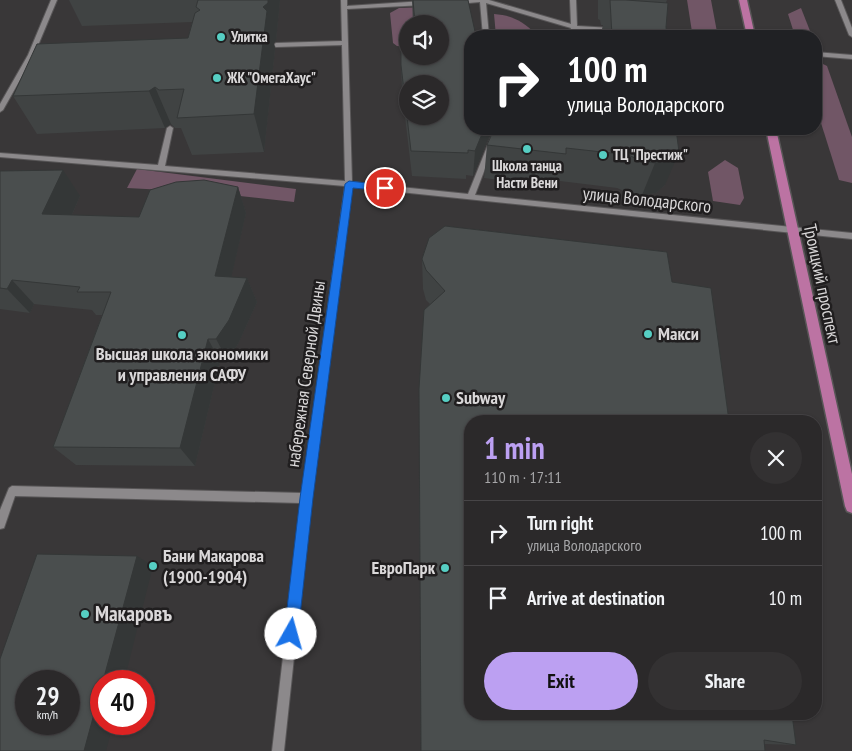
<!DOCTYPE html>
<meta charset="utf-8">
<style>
body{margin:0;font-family:"PT Sans Narrow",sans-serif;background:#333132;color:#f1f3f6;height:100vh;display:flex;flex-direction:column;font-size:19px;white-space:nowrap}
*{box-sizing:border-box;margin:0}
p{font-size:16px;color:#a6a6a8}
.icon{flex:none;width:28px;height:28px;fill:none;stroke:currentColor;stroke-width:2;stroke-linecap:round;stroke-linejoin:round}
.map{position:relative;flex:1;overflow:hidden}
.side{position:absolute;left:464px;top:415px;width:358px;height:305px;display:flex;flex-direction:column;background:#2b292a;border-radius:20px;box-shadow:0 1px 4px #0004,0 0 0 1px #474547}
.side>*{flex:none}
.top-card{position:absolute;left:464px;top:30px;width:358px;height:105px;border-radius:20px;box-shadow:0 1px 4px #0004,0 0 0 1px #474547;background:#202124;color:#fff;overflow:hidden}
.controls{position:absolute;left:399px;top:15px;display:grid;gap:10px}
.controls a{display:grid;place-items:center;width:50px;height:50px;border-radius:50%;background:#2b292a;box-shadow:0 1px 4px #0004,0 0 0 1px #474547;font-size:25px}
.speed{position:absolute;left:15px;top:670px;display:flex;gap:10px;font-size:25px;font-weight:700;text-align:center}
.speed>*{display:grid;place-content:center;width:65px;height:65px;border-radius:50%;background:#2b292a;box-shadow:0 1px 4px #0004,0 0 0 1px #474547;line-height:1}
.speed small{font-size:12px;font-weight:400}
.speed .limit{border:8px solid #d22;background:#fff;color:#111}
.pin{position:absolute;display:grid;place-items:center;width:42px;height:42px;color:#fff;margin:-21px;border:2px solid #fff;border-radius:50%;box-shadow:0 1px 5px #0007}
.me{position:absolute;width:55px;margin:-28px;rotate:7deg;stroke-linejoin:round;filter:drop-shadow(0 0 4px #0008)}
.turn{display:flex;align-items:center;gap:18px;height:105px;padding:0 20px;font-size:22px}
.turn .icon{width:65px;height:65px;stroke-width:2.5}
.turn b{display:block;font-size:35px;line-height:42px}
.round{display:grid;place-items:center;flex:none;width:52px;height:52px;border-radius:26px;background:#333132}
.head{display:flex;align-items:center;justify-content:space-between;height:85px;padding:0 20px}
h1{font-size:30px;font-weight:600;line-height:38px;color:#bca0f2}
.primary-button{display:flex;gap:10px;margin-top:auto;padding:10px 20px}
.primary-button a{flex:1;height:58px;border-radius:30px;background:#bca0f2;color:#111;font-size:20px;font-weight:600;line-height:58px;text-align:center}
.primary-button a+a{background:#333132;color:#f1f3f6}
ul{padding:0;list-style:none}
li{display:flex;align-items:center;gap:15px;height:65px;padding:0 20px;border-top:1px solid #474547}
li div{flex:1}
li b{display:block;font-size:19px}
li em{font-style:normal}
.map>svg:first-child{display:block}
.green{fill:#715666}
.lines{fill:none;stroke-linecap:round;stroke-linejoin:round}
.minor-casing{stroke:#585657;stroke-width:2}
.major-casing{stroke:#585657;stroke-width:3}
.minor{fill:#8c898b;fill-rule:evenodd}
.major{fill:#bc73a3;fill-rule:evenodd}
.wall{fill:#404343}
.shaded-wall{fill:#343737}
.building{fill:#4a4e4e;stroke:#343737;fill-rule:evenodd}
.route{fill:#1a73e8;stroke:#114b97}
.poi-dot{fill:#56cec3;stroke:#201e1f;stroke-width:2}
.labels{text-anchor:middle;stroke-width:5;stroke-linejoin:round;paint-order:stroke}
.far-poi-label{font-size:15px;font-weight:bold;fill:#dad8d9;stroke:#201e1f;text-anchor:start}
.street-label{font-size:18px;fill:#dad8d9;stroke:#201e1f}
.poi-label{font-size:18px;font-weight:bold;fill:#dad8d9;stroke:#201e1f;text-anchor:start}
.near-poi-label{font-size:21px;font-weight:bold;fill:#dad8d9;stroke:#201e1f;text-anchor:start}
</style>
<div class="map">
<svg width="852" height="751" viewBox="0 0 852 751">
<rect width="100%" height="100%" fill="#393738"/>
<g class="green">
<polygon points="687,0 711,0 717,32 692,32"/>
<polygon points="457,6 464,11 408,24 407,47 397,46 393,43 390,13 399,8"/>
<polygon points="801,8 812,36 795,36 788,14"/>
<path d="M494,14C511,15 522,21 535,33L534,36H496Z"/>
<polygon points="815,60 827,66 852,137 852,183 839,180 815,104"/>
<polygon points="725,160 738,168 744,198 740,205 713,201 708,172"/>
<polygon points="137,169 296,189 294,202 203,192 127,188"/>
</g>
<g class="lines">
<defs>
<g id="minor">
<polygon points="51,0 57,0 34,55 3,110 0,112 0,104 28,55"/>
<polygon points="341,0 347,0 347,6 424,1 427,3 424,5 347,9 352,182 468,194 493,132 492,129 498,129 499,132 475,195 852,233 852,239 352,187 311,498 284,751 272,751 301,503 15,496 4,528 0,529 0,510 9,488 12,486 302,493 345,186 0,157 0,153 158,165 167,128 170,126 173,128 165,166 345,181 342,45 276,47 273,45 276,43 342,41"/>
<polygon points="462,0 489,0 571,24 570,0 576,0 577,26 612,28 615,30 612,32 576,29 574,36 568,36 571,28 486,3 489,36 483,36 480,2 457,4 454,2"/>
<polygon points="835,0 841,0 852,28 852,37 849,35"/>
<polygon points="655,31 703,34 706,36 679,36 653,34 652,33"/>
<polygon points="815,52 852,55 852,59 815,56"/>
</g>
<g id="major">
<polygon points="739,0 747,0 755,36 747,36"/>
<polygon points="766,129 776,129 852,474 852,513 847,511 845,506"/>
</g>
</defs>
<use href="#minor" class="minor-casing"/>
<use href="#major" class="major-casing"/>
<use href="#minor" class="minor"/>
<use href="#major" class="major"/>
</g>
<g class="wall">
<polygon points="69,0 280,0 276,41 274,43 275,49 264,152 192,155 181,128 175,128 171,124 165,128 37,134 13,96 188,38 192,22 82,26"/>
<polygon points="412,0 468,0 491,132 473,176 466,175 466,179 412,176 402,91 401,65 408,56 440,24 413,24"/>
<polygon points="598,0 667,0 666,2 666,27 667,36 601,36 601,33 603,25 601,25 600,20 598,19"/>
<polygon points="676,129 665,185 656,193 642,195 628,193 617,188 560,181 558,187 484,178 487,145"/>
<polygon points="0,171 80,196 72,215 139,217 238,187 246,213 231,277 247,278 257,302 239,342 228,361 220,361 195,466 76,465 53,447 102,315 96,315 92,310 34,304 30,313 0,309"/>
<polygon points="445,226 667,252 672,282 711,288 729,421 470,421 470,714 792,714 796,745 764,744 765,751 421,751 419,389 424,310 430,304 426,300 423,289 422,259 429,238"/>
</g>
<g class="shaded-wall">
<polygon points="268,0 280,0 276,41 274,43 275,49 264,152 254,114 263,7"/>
<polygon points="155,87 171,124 165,128 149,91"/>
<polygon points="484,129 491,129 491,132 473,176 475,151"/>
<polygon points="679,152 665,185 656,193 642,195 655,163"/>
<polygon points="63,170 80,196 61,240 42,214"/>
<polygon points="238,187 246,213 226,300 215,276"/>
<polygon points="247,278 257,302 239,342 228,361 216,339"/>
<polygon points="12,280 34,304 30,313 7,289"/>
<polygon points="208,339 220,361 195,466 180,448"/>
<polygon points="137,556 153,566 124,681 103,681"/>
<polygon points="101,688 101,724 113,724 106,751 84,751"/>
</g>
<g class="building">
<polygon points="198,0 268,0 268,3 263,7 267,11 254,114 177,118 184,89 159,90 155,87 149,91 13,96 37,44 188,38 195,13 200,10 196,7"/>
<path d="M413,0H468L476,36H470V129H484L475,151L468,150V153L411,151L401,65V34H408V56H440V24H415ZM408,84H440V116H408Z"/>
<polygon points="610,0 626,0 668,3 666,27 667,36 612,36"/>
<polygon points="494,129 676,129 679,152 670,160 655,163 640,161 629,155 566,148 566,154 487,145"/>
<polygon points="63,170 42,214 139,217 150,190 176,182 204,180 238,187 215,276 247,278 229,320 216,339 208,339 180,448 53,447 111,292 77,292 80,287 12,280 7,289 0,288 0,171"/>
<polygon points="445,226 667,252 672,282 711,288 729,421 470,421 470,714 792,714 796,745 764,740 765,751 421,751 419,389 424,310 445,291 426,270 422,259 429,238"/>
<path d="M37,554L137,556L103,681H101V688L84,751H0V659ZM26,681H69V724H26Z"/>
</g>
<polygon class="route" points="349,181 385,185 390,188 385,191 353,188 313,498 298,634 296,639 291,641 286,639 284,634 300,498 345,184"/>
<g class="poi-dot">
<circle cx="221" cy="37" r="5"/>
<circle cx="217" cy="78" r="5"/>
<circle cx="527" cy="149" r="5"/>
<circle cx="603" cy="155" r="5"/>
<circle cx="648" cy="334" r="5"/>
<circle cx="182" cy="335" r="5"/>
<circle cx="446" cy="398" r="5"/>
<circle cx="153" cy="566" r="5"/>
<circle cx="445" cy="568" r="5"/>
<circle cx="85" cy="614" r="5"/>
</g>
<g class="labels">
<g class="far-poi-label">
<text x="231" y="42">Улитка</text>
<text x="227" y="83">ЖК "ОмегаХаус"</text>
<text x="613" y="160">ТЦ "Престиж"</text>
<text x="527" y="171" text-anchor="middle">Школа танца<tspan x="527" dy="17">Насти Вени</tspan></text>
</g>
<g class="street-label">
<text transform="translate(647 200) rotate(6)" y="6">улица Володарского</text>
<text transform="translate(822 284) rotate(78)" y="6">Троицкий проспект</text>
<text transform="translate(306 374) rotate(-82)" y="6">набережная Северной Двины</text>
</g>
<g class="poi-label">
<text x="658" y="340">Макси</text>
<text x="182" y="360" text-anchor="middle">Высшая школа экономики<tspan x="182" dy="21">и управления САФУ</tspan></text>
<text x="456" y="404">Subway</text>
<text x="163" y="562">Бани Макарова<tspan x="163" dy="21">(1900-1904)</tspan></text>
<text x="435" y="574" text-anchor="end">ЕвроПарк</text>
</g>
<g class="near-poi-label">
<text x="95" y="621">Макаровъ</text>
</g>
</g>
</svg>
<div class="controls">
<a><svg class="icon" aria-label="sound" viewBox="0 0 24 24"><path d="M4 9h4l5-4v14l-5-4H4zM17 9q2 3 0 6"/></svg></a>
<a><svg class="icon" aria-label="layers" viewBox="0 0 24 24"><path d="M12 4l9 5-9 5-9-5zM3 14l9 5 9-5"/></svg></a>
</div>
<div class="speed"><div>29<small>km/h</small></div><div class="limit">40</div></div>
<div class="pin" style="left:385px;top:188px;background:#d93025"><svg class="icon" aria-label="arrive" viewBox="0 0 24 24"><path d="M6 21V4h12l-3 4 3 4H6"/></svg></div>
<svg class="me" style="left:291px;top:634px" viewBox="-20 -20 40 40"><circle r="19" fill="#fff"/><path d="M0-13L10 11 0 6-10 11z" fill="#1a73e8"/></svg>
<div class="top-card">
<div class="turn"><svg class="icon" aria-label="right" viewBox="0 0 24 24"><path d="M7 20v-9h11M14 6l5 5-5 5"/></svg><div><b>100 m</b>улица Володарского</div></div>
</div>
<section class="side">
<div class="head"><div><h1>1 min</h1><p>110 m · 17:11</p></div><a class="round"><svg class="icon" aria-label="close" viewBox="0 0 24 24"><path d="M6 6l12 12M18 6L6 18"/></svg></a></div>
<ul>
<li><svg class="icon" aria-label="right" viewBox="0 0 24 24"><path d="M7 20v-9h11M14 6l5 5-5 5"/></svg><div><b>Turn right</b><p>улица Володарского</p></div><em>100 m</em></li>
<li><svg class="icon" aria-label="arrive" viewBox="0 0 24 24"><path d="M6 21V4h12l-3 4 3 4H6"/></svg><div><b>Arrive at destination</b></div><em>10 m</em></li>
</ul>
<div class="primary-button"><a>Exit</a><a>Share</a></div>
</section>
</div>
